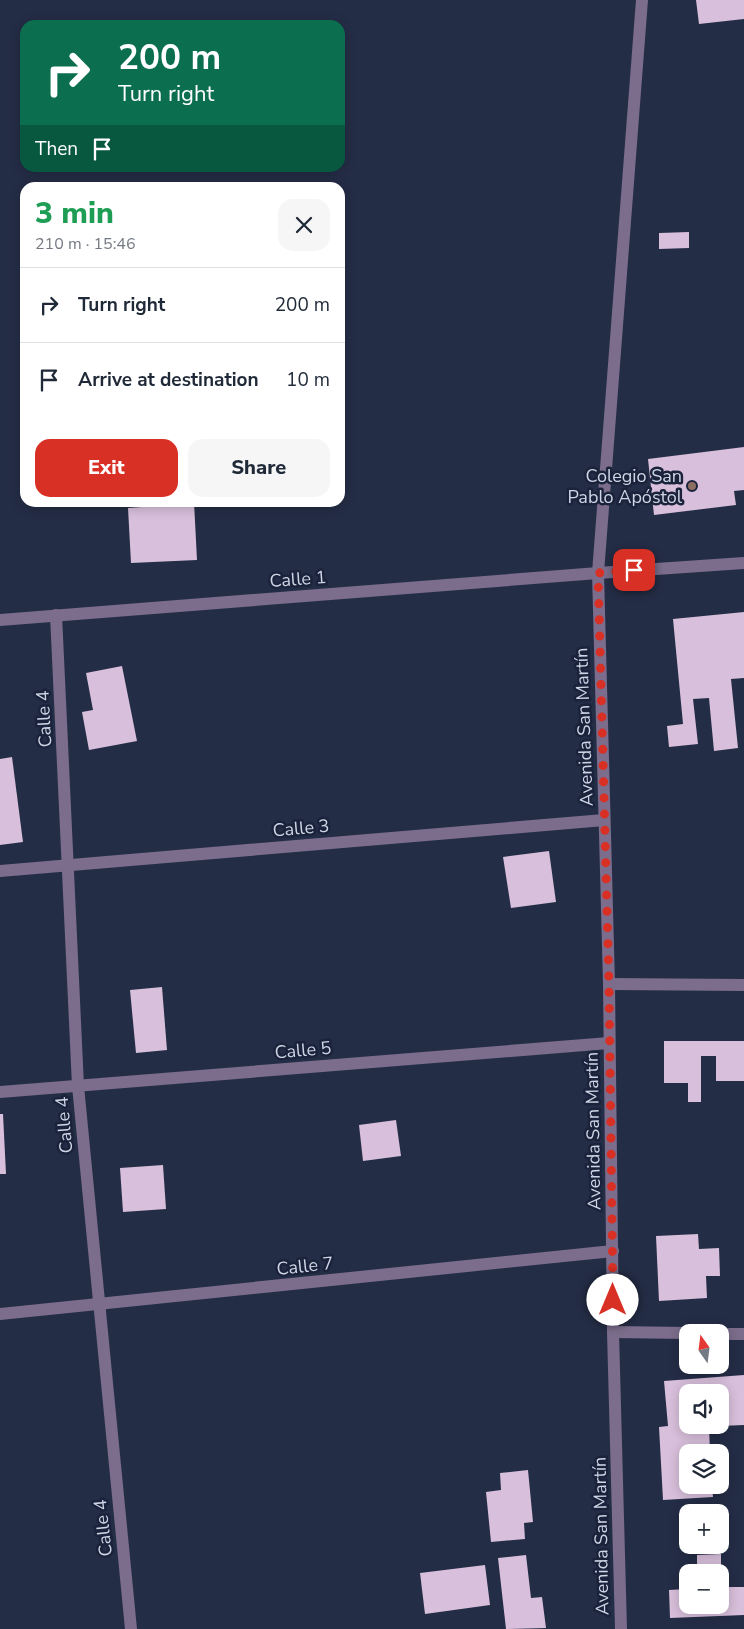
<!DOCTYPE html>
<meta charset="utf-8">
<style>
body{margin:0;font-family:"Nunito Sans",sans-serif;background:#f6f6f7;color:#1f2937;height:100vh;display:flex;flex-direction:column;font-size:19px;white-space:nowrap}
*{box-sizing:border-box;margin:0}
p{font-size:16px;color:#747a83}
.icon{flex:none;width:28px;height:28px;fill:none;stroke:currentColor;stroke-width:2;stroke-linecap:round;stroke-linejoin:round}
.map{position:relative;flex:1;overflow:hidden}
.details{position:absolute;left:20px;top:182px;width:325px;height:325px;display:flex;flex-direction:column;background:#fff;border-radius:15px;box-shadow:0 2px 12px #0003}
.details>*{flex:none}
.top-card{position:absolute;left:20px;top:20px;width:325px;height:152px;border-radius:15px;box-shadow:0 2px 12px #0003;background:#0b6e4f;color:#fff;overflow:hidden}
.needle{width:32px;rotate:346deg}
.controls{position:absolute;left:679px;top:1324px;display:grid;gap:10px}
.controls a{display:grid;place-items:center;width:50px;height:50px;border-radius:10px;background:#fff;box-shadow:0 2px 12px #0003;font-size:25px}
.pin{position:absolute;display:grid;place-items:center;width:42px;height:42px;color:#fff;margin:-21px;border-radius:10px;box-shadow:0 2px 8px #0006}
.me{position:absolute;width:55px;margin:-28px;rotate:0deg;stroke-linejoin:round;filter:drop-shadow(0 0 4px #0008)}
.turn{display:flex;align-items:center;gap:18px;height:105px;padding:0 15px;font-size:22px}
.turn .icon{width:65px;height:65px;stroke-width:2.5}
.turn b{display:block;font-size:35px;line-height:42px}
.then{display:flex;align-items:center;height:48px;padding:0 15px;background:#0003;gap:10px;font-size:19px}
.round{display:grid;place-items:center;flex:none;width:52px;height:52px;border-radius:15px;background:#f6f6f7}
.summary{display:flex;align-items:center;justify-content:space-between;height:85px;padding:0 15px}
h1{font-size:30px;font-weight:800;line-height:38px;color:#1e9e55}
.primary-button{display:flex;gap:10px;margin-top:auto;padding:10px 15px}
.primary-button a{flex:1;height:58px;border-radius:15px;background:#d93025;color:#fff;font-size:20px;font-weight:800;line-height:58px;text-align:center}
.primary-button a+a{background:#f6f6f7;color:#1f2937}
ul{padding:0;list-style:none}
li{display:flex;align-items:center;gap:15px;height:75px;padding:0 15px;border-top:1px solid #e0e1e3}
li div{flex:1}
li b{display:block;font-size:19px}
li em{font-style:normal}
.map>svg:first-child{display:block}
.building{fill:#d8bfdb}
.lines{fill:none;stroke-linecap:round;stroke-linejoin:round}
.minor{stroke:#7b6d8b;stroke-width:12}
.route{stroke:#d93025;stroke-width:9;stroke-dasharray:0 16.2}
.education-dot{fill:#8d6e63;stroke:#1a233b;stroke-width:2}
.labels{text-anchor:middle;stroke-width:5;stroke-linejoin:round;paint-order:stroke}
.poi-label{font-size:18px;fill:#ced5e5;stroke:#1a233b;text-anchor:end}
.street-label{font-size:18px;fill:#ced5e5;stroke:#1a233b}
</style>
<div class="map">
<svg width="744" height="1629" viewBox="0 0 744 1629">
<rect width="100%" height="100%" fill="#242d46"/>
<g class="building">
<polygon points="696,0 744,0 744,19 699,24"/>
<polygon points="689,232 689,248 659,249 659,233"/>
<polygon points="744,447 744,490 734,491 736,505 654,515 648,459"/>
<polygon points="156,502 194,502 197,560 131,563 128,508 156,506"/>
<polygon points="744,612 744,678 731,679 738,748 714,751 709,698 693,699 698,744 669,747 667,726 683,724 673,619"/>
<polygon points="122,666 137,741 89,750 82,712 93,710 86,673"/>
<polygon points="12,757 23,842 0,845 0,759"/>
<polygon points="549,851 556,902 511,908 503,857"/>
<polygon points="162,987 167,1050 136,1053 130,990"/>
<polygon points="664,1041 744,1041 744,1081 716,1081 716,1056 701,1056 701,1102 688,1102 688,1083 664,1083"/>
<polygon points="0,1114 3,1114 6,1174 0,1174"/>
<polygon points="396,1120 401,1156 363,1161 359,1125"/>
<polygon points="163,1165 166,1209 123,1212 120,1168"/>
<polygon points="698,1234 699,1249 719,1248 720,1276 706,1276 707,1298 659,1301 656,1236"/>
<polygon points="744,1375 744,1425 720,1426 720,1392 688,1392 688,1425 719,1425 719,1426 709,1427 710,1452 688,1452 688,1485 712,1485 713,1497 663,1500 659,1427 668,1426 664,1381"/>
<polygon points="528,1470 533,1522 524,1523 525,1539 491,1542 486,1492 501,1490 500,1473"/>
<polygon points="721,1554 721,1572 697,1572 697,1555"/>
<polygon points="526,1555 531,1598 542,1597 546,1628 506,1629 498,1558"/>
<polygon points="485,1565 490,1605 425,1614 420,1573"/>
<polygon points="720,1577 722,1577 722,1587 744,1587 744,1615 670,1618 669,1590 688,1589 688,1605 720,1605"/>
</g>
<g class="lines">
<g class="minor">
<polyline points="56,615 78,1086 131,1629"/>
<polyline points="0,620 598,573 744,563"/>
<polyline points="0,871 604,820"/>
<polyline points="609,984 744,985"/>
<polyline points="0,1092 609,1043"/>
<polyline points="0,1314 613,1251"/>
<polyline points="613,1332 688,1333"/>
<polyline points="720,1334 744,1334"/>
<polyline points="621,1629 613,1332 609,984 598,573 642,0"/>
</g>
</g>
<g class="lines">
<polyline class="route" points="613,1300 609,984 598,573 634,570"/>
</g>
<circle class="education-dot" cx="692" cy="486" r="5"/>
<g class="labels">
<g class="poi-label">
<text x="682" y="482">Colegio San<tspan x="682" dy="21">Pablo Apóstol</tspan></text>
</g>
<g class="street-label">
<text transform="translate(298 579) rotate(-4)" y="6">Calle 1</text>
<text transform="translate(44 719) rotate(-93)" y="6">Calle 4</text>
<text transform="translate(584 727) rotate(-92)" y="6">Avenida San Martín</text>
<text transform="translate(301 828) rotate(-5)" y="6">Calle 3</text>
<text transform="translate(303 1050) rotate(-5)" y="6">Calle 5</text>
<text transform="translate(64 1125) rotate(-95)" y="6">Calle 4</text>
<text transform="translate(593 1131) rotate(-91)" y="6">Avenida San Martín</text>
<text transform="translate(305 1266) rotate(-6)" y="6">Calle 7</text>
<text transform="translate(103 1528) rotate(-96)" y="6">Calle 4</text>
<text transform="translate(601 1536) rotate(-91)" y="6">Avenida San Martín</text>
</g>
</g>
</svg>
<div class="controls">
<a><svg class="needle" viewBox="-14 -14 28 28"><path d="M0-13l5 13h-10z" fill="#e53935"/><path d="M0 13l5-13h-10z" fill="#747a83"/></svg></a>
<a><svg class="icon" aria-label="sound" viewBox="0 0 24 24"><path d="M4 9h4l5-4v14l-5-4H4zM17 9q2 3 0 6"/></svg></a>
<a><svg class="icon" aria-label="layers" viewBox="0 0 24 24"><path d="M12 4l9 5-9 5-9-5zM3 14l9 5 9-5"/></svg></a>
<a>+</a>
<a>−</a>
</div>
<div class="pin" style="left:634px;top:570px;background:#d93025"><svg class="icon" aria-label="arrive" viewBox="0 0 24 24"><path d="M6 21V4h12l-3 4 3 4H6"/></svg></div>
<svg class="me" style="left:613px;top:1300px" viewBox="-20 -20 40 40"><circle r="19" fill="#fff"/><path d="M0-13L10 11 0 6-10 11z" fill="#d93025"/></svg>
<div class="top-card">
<div class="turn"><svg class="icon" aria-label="right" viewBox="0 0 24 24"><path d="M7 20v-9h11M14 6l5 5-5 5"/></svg><div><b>200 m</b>Turn right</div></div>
<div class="then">Then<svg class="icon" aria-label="arrive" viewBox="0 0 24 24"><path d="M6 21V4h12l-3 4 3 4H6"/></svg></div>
</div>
<section class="details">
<div class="summary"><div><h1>3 min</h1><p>210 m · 15:46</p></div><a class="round"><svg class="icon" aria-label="close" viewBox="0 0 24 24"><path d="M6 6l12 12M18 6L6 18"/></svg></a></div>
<ul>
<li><svg class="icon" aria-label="right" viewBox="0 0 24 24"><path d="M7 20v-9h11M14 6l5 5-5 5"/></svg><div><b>Turn right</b></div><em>200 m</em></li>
<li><svg class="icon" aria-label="arrive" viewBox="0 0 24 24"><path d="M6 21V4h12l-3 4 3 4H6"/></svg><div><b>Arrive at destination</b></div><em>10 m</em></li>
</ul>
<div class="primary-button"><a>Exit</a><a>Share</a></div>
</section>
</div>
